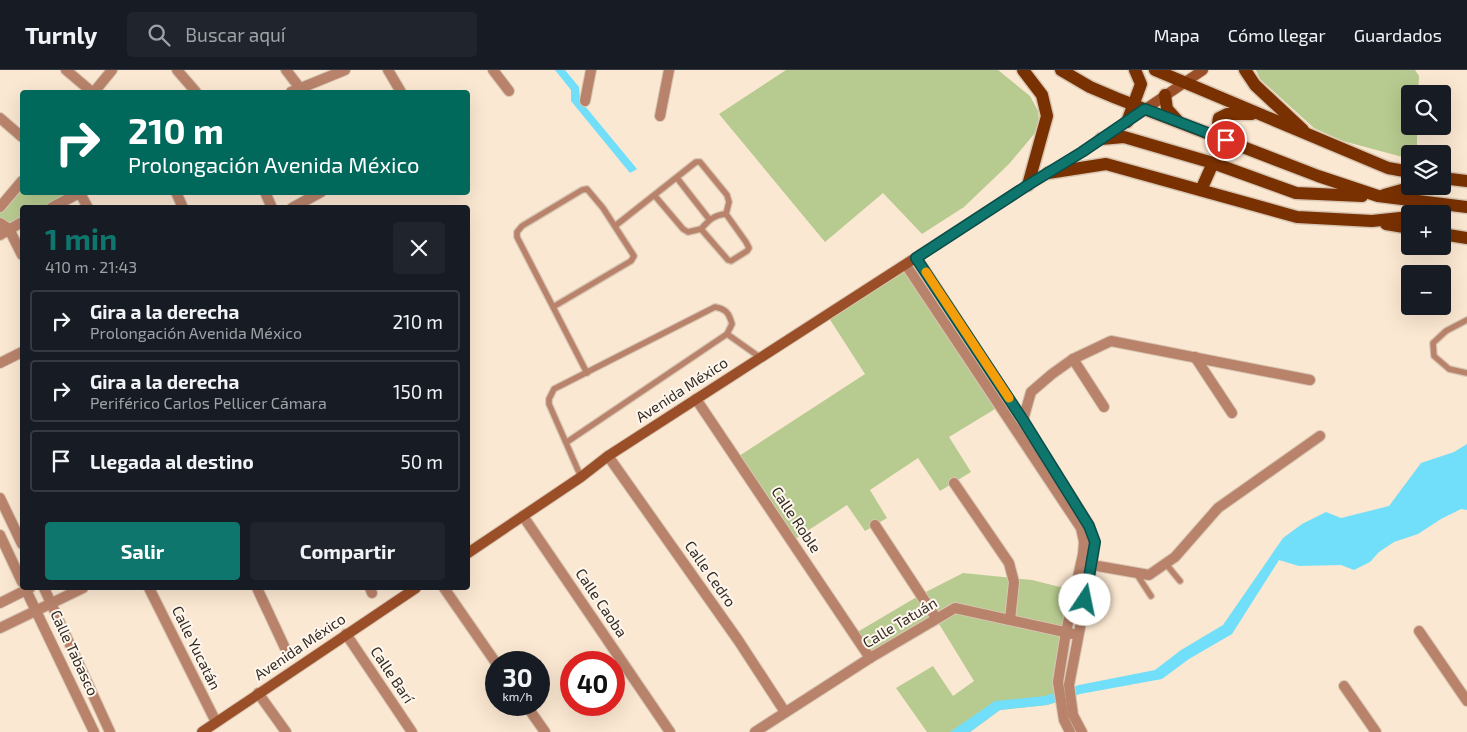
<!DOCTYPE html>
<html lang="es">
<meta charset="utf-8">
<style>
body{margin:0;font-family:"Exo 2",sans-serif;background:#20242c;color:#f1f3f6;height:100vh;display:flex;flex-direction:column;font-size:19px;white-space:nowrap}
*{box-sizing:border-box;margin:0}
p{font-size:16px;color:#9ea1a6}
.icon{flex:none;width:28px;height:28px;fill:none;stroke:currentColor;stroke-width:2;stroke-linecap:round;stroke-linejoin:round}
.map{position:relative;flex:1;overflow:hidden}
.details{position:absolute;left:20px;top:135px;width:450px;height:385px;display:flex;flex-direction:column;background:#171b24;border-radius:5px;box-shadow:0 5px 20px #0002}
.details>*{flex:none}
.hud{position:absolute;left:20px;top:20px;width:450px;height:105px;border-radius:5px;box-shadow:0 5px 20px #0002;background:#00695c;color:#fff;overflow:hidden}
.buttons{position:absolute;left:1401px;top:15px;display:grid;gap:10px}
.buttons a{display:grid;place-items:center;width:50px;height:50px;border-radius:5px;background:#171b24;box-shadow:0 5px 20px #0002;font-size:25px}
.speed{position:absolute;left:485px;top:581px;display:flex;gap:10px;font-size:25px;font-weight:700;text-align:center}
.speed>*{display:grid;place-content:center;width:65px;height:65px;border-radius:50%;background:#171b24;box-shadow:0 5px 20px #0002;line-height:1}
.speed small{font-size:12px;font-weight:400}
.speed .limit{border:8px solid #d22;background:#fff;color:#111}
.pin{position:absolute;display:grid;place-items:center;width:42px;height:42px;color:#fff;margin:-21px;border:2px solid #fff;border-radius:50%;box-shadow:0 1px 5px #0007}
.me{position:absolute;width:55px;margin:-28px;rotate:11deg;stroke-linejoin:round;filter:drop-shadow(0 0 4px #0008)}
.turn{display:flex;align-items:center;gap:18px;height:105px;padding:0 25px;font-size:22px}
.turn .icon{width:65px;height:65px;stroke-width:2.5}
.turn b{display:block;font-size:35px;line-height:42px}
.round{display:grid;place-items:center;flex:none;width:52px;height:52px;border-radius:5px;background:#20242c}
.head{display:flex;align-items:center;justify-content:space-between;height:85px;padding:0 25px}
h1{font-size:30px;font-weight:700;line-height:38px;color:#0f766e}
.button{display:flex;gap:10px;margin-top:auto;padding:10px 25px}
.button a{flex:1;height:58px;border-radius:5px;background:#0f766e;color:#fff;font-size:20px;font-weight:700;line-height:58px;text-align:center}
.button a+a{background:#20242c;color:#f1f3f6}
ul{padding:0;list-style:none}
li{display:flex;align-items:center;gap:15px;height:62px;margin:0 10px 8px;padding:0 15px;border:2px solid #363941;border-radius:5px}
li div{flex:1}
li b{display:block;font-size:19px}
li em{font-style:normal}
header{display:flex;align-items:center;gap:30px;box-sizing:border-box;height:70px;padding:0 25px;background:#171b24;border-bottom:1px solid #363941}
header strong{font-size:24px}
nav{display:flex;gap:28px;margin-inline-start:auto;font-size:18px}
.search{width:350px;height:45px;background:#20242c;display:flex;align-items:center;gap:12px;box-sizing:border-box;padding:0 18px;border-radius:5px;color:#9ea1a6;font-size:19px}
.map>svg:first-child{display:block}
.green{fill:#b7ca8f}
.water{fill:#71dff9}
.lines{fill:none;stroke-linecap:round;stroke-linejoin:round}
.service-casing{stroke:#d7c6b3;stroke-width:8}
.minor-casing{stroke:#d7c6b3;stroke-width:12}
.tertiary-casing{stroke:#d7c6b3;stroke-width:12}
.secondary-casing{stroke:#d7c6b3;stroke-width:12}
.primary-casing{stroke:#d7c6b3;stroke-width:15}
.service{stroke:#b9836b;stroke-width:5.5}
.minor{stroke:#b9836b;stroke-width:10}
.tertiary{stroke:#b9836b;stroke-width:10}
.secondary{stroke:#9b4f28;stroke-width:10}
.primary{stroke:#793101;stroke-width:12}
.route-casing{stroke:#0a4d48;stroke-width:12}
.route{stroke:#0f766e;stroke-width:9}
.slow{stroke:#f59e0b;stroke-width:9}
.labels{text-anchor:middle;stroke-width:4;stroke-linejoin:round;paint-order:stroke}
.street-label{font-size:15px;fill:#332c24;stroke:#fff7ee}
</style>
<header>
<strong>Turnly</strong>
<div class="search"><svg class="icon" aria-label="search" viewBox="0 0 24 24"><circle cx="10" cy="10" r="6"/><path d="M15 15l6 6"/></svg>Buscar aquí</div>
<nav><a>Mapa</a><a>Cómo llegar</a><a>Guardados</a></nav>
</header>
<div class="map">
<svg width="1467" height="662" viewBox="0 0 1467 662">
<rect width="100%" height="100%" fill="#fbe8d2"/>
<g class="green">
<polygon points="786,0 998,0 1030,26 1038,41 1039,51 1035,63 1009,94 964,137 922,164 883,123 825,172 719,44"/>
<polygon points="1256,0 1415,0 1419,6 1418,24 1410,24 1410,56 1417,56 1417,84 1410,84 1410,89 1343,71 1314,58 1260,9"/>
<polygon points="22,112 22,122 86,123 58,137 22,138 22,157 0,169 0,140"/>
<polygon points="906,195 1000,336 949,367 971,402 940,421 918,388 870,420 887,448 865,461 847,435 792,471 736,388 865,304 827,245"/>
<polygon points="963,503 1032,510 1076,521 1066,562 1061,631 1047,635 1000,640 970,662 927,662 896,618 933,596 953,626 974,611 936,549 870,588 854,564 920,525"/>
</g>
<g class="water">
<polygon points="555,0 565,0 579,17 580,30 637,99 630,103 571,31 571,20"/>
<polygon points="1467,374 1467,440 1461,439 1441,449 1418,464 1394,472 1379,482 1370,492 1354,500 1341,495 1299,496 1279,490 1232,564 1189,589 1162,609 1080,624 1047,635 1000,640 970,662 950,662 995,631 1045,626 1079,615 1155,600 1181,580 1223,555 1283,468 1302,454 1326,442 1341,448 1389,436 1421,393 1454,382"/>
</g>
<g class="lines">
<defs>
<g id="service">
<polyline points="677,108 709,149"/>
<polyline points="615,156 696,92 700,92 727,125 729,132 726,144 746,172 749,178 747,181 731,191 728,190 701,159 688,162 683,159 655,126"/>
<path d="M701,159C709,150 714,145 726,144"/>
<polyline points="553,237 631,191 634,186 603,138 587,119 582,120 522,156 517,162 517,167 587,303"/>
<polyline points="1467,250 1446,261 1433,273 1434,286 1449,299 1467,303"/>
<polyline points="727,264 761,288"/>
<path d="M567,372L727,264L732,254C729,243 726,239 715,237L554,319L549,329V334L581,407"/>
<polyline points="1166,494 1180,511"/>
<polyline points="1136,503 1151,526"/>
</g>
<g id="minor">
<polyline points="66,0 92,22"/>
<polyline points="177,0 196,22"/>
<polyline points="286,0 303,22"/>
<polyline points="388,0 401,22"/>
<polyline points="493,0 509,21"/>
<polyline points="94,22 112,0"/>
<polyline points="291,22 345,0"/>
<polyline points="585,31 591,0"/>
<polyline points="660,46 669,0"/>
<polyline points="0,48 22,67"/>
<polyline points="176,122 183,138"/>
<polyline points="265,122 272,138"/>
<polyline points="80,123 88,138"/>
<polyline points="0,137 22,111"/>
<polyline points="51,138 81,122"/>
<polyline points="292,138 321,122"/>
<polyline points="0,153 9,159 22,185"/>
<polyline points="0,165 22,152"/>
<polyline points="1195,287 1232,343"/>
<polyline points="1073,289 1104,337"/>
<polyline points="0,293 22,282"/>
<polyline points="696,329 870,588"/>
<polyline points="1023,350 1031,322 1052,304 1073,289 1111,271 1310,310"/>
<polyline points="608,386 738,570 785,642"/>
<polyline points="954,413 1009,493 1014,512 1010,550"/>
<polyline points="0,428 22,474"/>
<polyline points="523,446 670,662"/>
<polyline points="875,455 936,548"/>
<polyline points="0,465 22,512"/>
<polyline points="1092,495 1149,505 1175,487 1218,438 1320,366"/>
<polyline points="25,518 94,662"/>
<polyline points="44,518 110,662"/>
<polyline points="149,518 216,652"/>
<polyline points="257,518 285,578"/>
<polyline points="370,518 372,523"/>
<polyline points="444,518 496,593"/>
<polyline points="0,533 30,518"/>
<polyline points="0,558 83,518"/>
<polyline points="1419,561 1467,631"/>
<polyline points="346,564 412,662"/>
<polyline points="1344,616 1376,662"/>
<polyline points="258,623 286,662"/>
<polyline points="526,635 545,662"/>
<polyline points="755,662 870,588 955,538 1078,565"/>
</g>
<g id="tertiary">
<polyline points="917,188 1023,350 1089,455 1095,472 1092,495 1069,615 1073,645 1082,662"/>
<polyline points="906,195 1081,458 1084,472 1083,484 1066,562 1058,612 1064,650 1070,662"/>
</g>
<g id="secondary">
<polyline points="468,483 581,407 608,386 1019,121 1082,82 1203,0"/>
<polyline points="202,662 416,518"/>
</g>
<g id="primary">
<polyline points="1023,0 1042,25 1047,46 1028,115"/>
<polyline points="1061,0 1090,17 1116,28 1318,106 1378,126 1467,137"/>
<polyline points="1155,0 1388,98 1410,102"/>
<polyline points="1245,0 1255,15 1303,60"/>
<polyline points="1165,25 1167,39 1178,51"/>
<polyline points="1127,52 1141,14 1135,0"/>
<polyline points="1101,69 1124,67 1213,93 1296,123 1362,126"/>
<path d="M1226,70C1222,63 1216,56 1219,48L1227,44H1252"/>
<polyline points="1048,103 1106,94 1297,147 1372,151 1410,147"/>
<polyline points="1442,108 1467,111"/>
<polyline points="1201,120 1213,93"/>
<polyline points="1384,125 1416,116"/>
<polyline points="1386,154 1410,158"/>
<polyline points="1442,164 1467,168"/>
</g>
</defs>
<use href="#service" class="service-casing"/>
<use href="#minor" class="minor-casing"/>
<use href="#tertiary" class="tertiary-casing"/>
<use href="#secondary" class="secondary-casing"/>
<use href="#primary" class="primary-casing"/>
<use href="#service" class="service"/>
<use href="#minor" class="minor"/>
<use href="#tertiary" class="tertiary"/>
<use href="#secondary" class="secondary"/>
<use href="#primary" class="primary"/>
</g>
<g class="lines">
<defs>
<polyline id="route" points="1085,530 1095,472 1089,456 1023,350 916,188 1028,115 1082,82 1145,39 1226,70"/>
</defs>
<use href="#route" class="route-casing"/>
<use href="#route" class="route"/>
<polyline class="slow" points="926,202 1009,328"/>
</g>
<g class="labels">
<g class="street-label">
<text transform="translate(682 320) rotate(-33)" y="5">Avenida México</text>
<text transform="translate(796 450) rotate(56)" y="5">Calle Roble</text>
<text transform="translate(710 504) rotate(55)" y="5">Calle Cedro</text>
<text transform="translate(601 533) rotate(56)" y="5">Calle Caoba</text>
<text transform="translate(900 553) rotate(-31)" y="5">Calle Tatuán</text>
<text transform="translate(300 577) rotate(-34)" y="5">Avenida México</text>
<text transform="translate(196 578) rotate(64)" y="5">Calle Yucatán</text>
<text transform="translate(74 583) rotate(65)" y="5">Calle Tabasco</text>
<text transform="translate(392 605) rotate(56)" y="5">Calle Barí</text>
</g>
</g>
</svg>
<div class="buttons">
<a><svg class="icon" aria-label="search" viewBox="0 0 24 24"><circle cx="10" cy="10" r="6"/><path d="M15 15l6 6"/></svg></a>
<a><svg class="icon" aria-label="layers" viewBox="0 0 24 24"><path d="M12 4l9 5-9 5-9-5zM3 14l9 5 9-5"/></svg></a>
<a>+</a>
<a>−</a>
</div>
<div class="speed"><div>30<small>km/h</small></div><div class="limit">40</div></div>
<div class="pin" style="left:1226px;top:70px;background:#d93025"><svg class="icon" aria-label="arrive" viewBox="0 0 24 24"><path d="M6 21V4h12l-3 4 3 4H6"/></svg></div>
<svg class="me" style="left:1085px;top:530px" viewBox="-20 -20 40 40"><circle r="19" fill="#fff"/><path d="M0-13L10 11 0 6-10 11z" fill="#0f766e"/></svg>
<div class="hud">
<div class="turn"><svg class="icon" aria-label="right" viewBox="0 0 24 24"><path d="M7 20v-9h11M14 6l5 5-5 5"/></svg><div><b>210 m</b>Prolongación Avenida México</div></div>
</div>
<section class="details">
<div class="head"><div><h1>1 min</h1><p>410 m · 21:43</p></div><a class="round"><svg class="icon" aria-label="close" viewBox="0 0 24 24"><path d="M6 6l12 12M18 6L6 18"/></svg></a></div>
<ul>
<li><svg class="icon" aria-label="right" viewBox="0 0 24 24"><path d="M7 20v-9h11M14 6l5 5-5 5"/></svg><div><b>Gira a la derecha</b><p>Prolongación Avenida México</p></div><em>210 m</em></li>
<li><svg class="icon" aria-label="right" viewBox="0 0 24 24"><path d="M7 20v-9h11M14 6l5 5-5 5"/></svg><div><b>Gira a la derecha</b><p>Periférico Carlos Pellicer Cámara</p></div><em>150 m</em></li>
<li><svg class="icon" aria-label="arrive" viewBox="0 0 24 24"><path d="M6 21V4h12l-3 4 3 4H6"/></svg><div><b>Llegada al destino</b></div><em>50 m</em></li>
</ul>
<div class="button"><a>Salir</a><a>Compartir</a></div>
</section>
</div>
